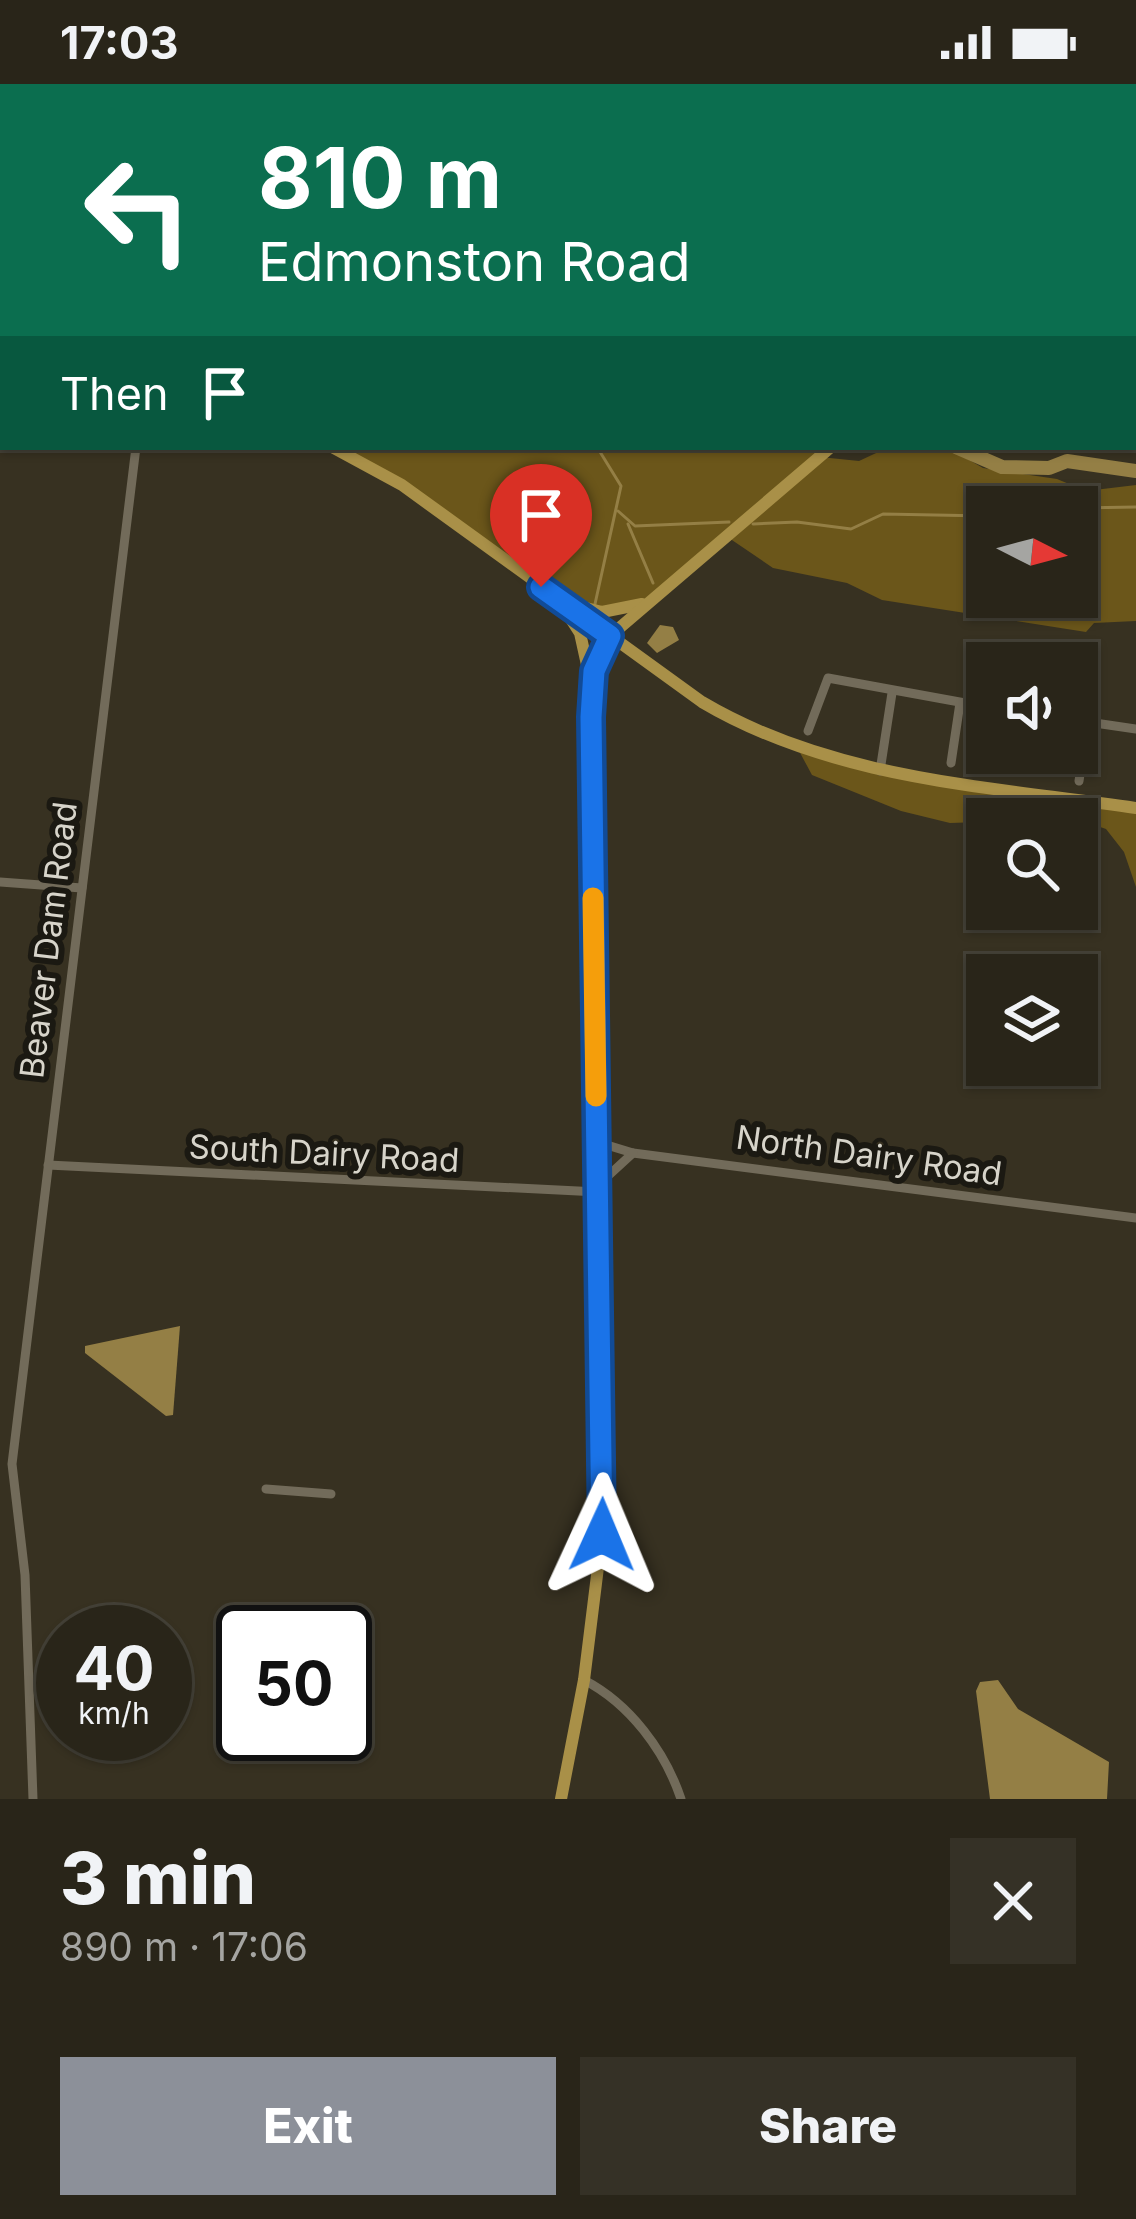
<!DOCTYPE html>
<meta charset="utf-8">
<style>
body{margin:0;font-family:Inter,sans-serif;background:#353126;color:#f1f3f6;height:100vh;display:flex;flex-direction:column;font-size:45px;white-space:nowrap}
*{box-sizing:border-box;margin:0}
p{font-size:39px;color:#a5a5a2}
.icon{flex:none;width:66px;height:66px;fill:none;stroke:currentColor;stroke-width:2;stroke-linecap:round;stroke-linejoin:round}
.map{position:relative;height:1715px;overflow:hidden}
.panel{display:flex;flex-direction:column;background:#292519;flex:1}
.panel>*{flex:none}
.top-card{position:absolute;left:0px;top:0px;width:1137px;height:366px;box-shadow:0 3px 9px #0004,0 0 0 3px #454238;background:#0b6e4f;color:#fff;overflow:hidden}
.needle{width:78px;rotate:96deg}
.tools{position:absolute;left:966px;top:402px;display:grid;gap:24px}
.tools a{display:grid;place-items:center;width:132px;height:132px;border-radius:0px;background:#292519;box-shadow:0 3px 9px #0004,0 0 0 3px #454238;font-size:60px}
.speed{position:absolute;left:36px;top:1521px;display:flex;gap:24px;font-size:60px;font-weight:700;text-align:center}
.speed>*{display:grid;place-content:center;width:156px;height:156px;border-radius:50%;background:#292519;box-shadow:0 3px 9px #0004,0 0 0 3px #454238;line-height:1}
.speed small{font-size:30px;font-weight:400}
.speed .limit{border:6px solid #111;border-radius:18px;background:#fff;color:#111}
.pin{position:absolute;display:grid;place-items:center;width:102px;height:102px;color:#fff;margin:-123px -51px;border-radius:50% 50% 50% 0;rotate:-45deg;box-shadow:0 0 12px #0007}
.pin .icon{rotate:45deg}
.me{position:absolute;width:132px;margin:-66px;rotate:1deg;stroke-linejoin:round;filter:drop-shadow(0 0 9px #0008)}
.turn{display:flex;align-items:center;gap:42px;height:252px;padding:0 60px;font-size:54px}
.turn .icon{width:156px;height:156px;stroke-width:2.5}
.turn b{display:block;font-size:84px;line-height:102px}
.then{display:flex;align-items:center;height:114px;padding:0 60px;background:#0003;gap:24px;font-size:45px}
.round{display:grid;place-items:center;flex:none;width:126px;height:126px;border-radius:0px;background:#353126}
.summary{display:flex;align-items:center;justify-content:space-between;height:204px;padding:0 60px}
h1{font-size:72px;font-weight:800;line-height:90px}
.primary-button{display:flex;gap:24px;margin-top:auto;padding:24px 60px}
.primary-button a{flex:1;height:138px;border-radius:0px;background:#8c9099;color:#fff;font-size:48px;font-weight:800;line-height:138px;text-align:center}
.primary-button a+a{background:#353126;color:#f1f3f6}
.status{display:flex;justify-content:space-between;align-items:center;height:84px;padding:0 60px;background:#292519;direction:ltr}
.status svg{height:33px;fill:currentColor}
.map>svg:first-child{display:block}
.forest{fill:#6b561a;fill-rule:evenodd}
.water{fill:#947f45}
.lines{fill:none;stroke-linecap:round;stroke-linejoin:round}
.stream{stroke:#947f45;stroke-width:3}
.river{stroke:#947f45;stroke-width:14}
.minor{stroke:#726b5a;stroke-width:9}
.major{stroke:#a99048;stroke-width:12}
.rail-casing{stroke:#aba79c;stroke-width:8}
.rail{stroke:#1b1912;stroke-width:3;stroke-dasharray:9;stroke-linecap:butt}
.route-casing{stroke:#114b97;stroke-width:30}
.route{stroke:#1a73e8;stroke-width:21}
.slow{stroke:#f59e0b;stroke-width:21}
.labels{text-anchor:middle;stroke-width:12;stroke-linejoin:round;paint-order:stroke}
.street-label{font-size:33px;fill:#d7d4ca;stroke:#1b1912}
</style>
<div class="status"><b>17:03</b><svg viewBox="0 0 49 12"><path d="M0 12V9h3v3zM5 12V6h3v6zM10 12V3h3v9zM15 12V0h3v12zM26 1h20v11H26zM47 4h2v5h-2z"/></svg></div>
<div class="map">
<svg width="1136" height="1715" viewBox="0 0 1136 1715">
<rect width="100%" height="100%" fill="#373121"/>
<g class="forest">
<polygon points="0,0 693,0 695,3 3,3 0,263"/>
<path d="M332,363H831L820,373L859,377L889,363H947L983,384L1057,395L1086,407L1136,401V537L1094,539L1086,548L882,516L847,499L773,484L726,452L649,518L613,527L558,515L472,451ZM987,423H1077V513H987Z"/>
<polygon points="798,665 836,677 1136,724 1136,803 1124,768 1106,745 1077,735 950,739 901,727 812,691"/>
</g>
<g class="water">
<polygon points="660,541 673,543 679,556 657,569 647,559"/>
<polygon points="180,1242 173,1331 166,1332 85,1269 85,1262"/>
<polygon points="998,1596 1018,1625 1109,1678 1107,1715 990,1715 976,1607 980,1598"/>
</g>
<g class="lines">
<g class="stream">
<polyline points="21,3 22,0"/>
<polyline points="0,8 3,8"/>
<polyline points="0,225 3,226"/>
<polyline points="1077,424 1136,423"/>
<polyline points="618,427 635,442 729,438"/>
<polyline points="628,440 653,499"/>
<polyline points="753,440 797,438 851,445 883,430 987,432"/>
<polyline points="595,520 621,402 597,363"/>
</g>
<g class="river">
<polyline points="0,38 3,37"/>
<polyline points="956,363 1002,383 1049,384 1067,377 1136,387"/>
</g>
<g class="minor">
<polyline points="1134,124 1136,123"/>
<polyline points="1134,316 1136,315"/>
<polyline points="808,647 828,594 987,623"/>
<polyline points="951,679 960,619"/>
<polyline points="880,687 892,609"/>
<polyline points="1018,688 1020,669"/>
<polyline points="1079,697 1088,638 1136,645"/>
<polyline points="0,798 82,804"/>
<polyline points="597,1058 633,1069 1136,1134"/>
<polyline points="48,1081 598,1108"/>
<polyline points="597,1102 633,1069"/>
<polyline points="266,1405 331,1410"/>
<path d="M584,1596C630,1620 665,1667 681,1715"/>
<polyline points="33,1715 25,1491 12,1380 136,363"/>
</g>
<g class="major">
<polyline points="1065,3 1066,0"/>
<polyline points="0,344 3,344"/>
<path d="M332,363L402,401L702,618C834,696 988,702 1136,724"/>
<polyline points="562,521 580,549 589,590"/>
<polyline points="574,521 602,528 642,520"/>
<polyline points="561,1715 584,1596 602,1451 594,587 610,552 831,363"/>
</g>
<defs>
<polyline id="rail" points="1118,0 1130,3"/>
</defs>
<use href="#rail" class="rail-casing"/>
<use href="#rail" class="rail"/>
</g>
<g class="lines">
<defs>
<polyline id="route" points="541,503 610,552 594,587 591,633 602,1451"/>
</defs>
<use href="#route" class="route-casing"/>
<use href="#route" class="route"/>
<polyline class="slow" points="593,814 596,1012"/>
</g>
<g class="labels">
<g class="street-label">
<text transform="translate(48 856) rotate(-83)" y="12">Beaver Dam Road</text>
<text transform="translate(324 1069) rotate(3)" y="12">South Dairy Road</text>
<text transform="translate(869 1071) rotate(8)" y="12">North Dairy Road</text>
</g>
</g>
</svg>
<div class="tools">
<a><svg class="needle" viewBox="-14 -14 28 28"><path d="M0-13l5 13h-10z" fill="#e53935"/><path d="M0 13l5-13h-10z" fill="#a5a5a2"/></svg></a>
<a><svg class="icon" aria-label="sound" viewBox="0 0 24 24"><path d="M4 9h4l5-4v14l-5-4H4zM17 9q2 3 0 6"/></svg></a>
<a><svg class="icon" aria-label="search" viewBox="0 0 24 24"><circle cx="10" cy="10" r="6"/><path d="M15 15l6 6"/></svg></a>
<a><svg class="icon" aria-label="layers" viewBox="0 0 24 24"><path d="M12 4l9 5-9 5-9-5zM3 14l9 5 9-5"/></svg></a>
</div>
<div class="speed"><div>40<small>km/h</small></div><div class="limit">50</div></div>
<div class="pin" style="left:541px;top:503px;background:#d93025"><svg class="icon" aria-label="arrive" viewBox="0 0 24 24"><path d="M6 21V4h12l-3 4 3 4H6"/></svg></div>
<svg class="me" style="left:602px;top:1451px" viewBox="-20 -20 40 40"><path d="M0-17L14 15 0 8-14 15z" fill="#1a73e8" stroke="#fff" stroke-width="4"/></svg>
<div class="top-card">
<div class="turn"><svg class="icon" aria-label="left" viewBox="0 0 24 24"><path d="M17 20v-9H6M10 6l-5 5 5 5"/></svg><div><b>810 m</b>Edmonston Road</div></div>
<div class="then">Then<svg class="icon" aria-label="arrive" viewBox="0 0 24 24"><path d="M6 21V4h12l-3 4 3 4H6"/></svg></div>
</div>
</div>
<section class="panel">
<div class="summary"><div><h1>3 min</h1><p>890 m · 17:06</p></div><a class="round"><svg class="icon" aria-label="close" viewBox="0 0 24 24"><path d="M6 6l12 12M18 6L6 18"/></svg></a></div>
<div class="primary-button"><a>Exit</a><a>Share</a></div>
</section>
